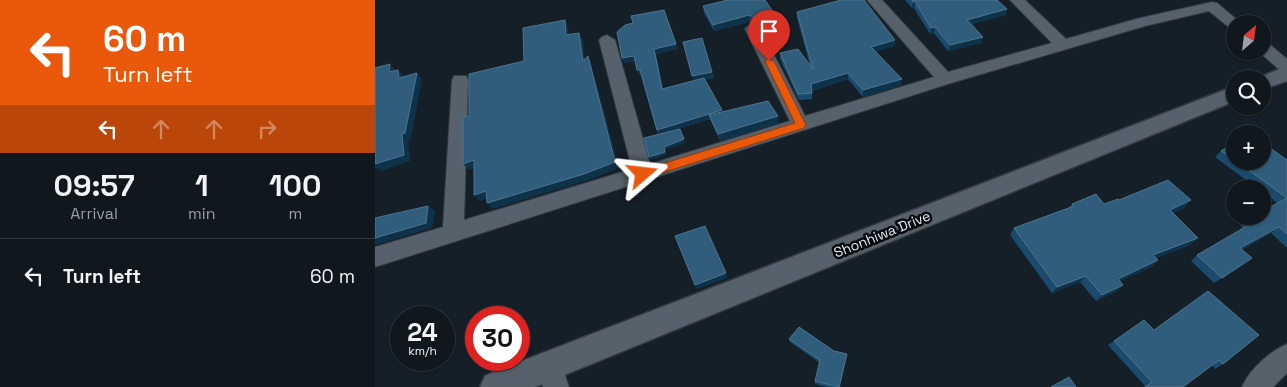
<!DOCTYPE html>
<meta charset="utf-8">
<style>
body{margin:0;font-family:"Space Grotesk",sans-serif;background:#192026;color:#f1f3f6;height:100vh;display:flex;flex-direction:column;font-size:19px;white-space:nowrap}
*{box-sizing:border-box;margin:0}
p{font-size:16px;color:#9c9fa4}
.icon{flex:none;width:28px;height:28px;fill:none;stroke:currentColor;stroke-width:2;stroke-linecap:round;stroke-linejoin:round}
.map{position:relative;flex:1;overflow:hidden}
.sheet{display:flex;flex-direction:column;background:#10171d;width:375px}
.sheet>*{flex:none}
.top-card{background:#ea580c;color:#fff;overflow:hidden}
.needle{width:32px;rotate:28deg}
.tools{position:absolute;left:851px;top:15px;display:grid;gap:10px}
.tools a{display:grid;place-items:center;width:45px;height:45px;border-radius:50%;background:#10171d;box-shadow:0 1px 4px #0004,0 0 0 1px #30363b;font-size:25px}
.speed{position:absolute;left:15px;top:306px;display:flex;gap:10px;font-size:25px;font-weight:700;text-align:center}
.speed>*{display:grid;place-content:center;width:65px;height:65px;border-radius:50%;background:#10171d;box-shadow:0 1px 4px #0004,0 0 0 1px #30363b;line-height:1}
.speed small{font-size:12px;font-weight:400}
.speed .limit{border:8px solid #d22;background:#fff;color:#111}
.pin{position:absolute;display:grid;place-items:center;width:42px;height:42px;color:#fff;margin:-51px -21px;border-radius:50% 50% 50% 0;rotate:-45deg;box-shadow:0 0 5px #0007}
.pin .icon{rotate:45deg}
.me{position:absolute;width:55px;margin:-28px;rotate:73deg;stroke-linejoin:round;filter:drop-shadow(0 0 4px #0008)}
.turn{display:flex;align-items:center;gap:18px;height:105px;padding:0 20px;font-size:22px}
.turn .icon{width:65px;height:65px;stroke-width:2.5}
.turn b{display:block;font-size:35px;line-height:42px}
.lanes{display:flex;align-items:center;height:48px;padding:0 20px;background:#0003;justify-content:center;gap:25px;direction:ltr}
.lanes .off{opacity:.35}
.eta{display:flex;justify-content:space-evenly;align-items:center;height:85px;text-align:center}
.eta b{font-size:30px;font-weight:700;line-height:35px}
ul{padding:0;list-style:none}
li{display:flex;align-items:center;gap:15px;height:75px;padding:0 20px;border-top:1px solid #30363b}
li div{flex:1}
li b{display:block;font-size:19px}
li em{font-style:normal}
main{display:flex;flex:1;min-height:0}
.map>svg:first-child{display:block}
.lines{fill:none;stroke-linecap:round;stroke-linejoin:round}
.minor-casing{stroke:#343b42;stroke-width:2}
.tertiary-casing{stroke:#343b42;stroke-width:3}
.minor{fill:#56616b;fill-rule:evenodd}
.tertiary{fill:#56616b;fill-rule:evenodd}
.wall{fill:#1a4b6d}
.shaded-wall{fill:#0f324b}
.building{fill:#305d7b;stroke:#4d748e}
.route{fill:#ea580c;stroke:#983908}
.labels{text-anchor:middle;stroke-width:5;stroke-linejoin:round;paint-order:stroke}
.street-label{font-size:14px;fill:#e7eef3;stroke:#05080c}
</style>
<main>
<section class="sheet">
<div class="top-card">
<div class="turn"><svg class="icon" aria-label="left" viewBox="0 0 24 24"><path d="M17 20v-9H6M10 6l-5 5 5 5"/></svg><div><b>60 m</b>Turn left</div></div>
<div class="lanes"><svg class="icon" aria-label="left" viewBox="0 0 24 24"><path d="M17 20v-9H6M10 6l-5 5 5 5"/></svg><svg class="icon off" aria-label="ahead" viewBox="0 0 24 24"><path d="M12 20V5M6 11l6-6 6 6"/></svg><svg class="icon off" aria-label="ahead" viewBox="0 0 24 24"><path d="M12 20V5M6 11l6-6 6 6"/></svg><svg class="icon off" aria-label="right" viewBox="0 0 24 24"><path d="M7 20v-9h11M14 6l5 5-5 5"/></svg></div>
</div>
<div class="eta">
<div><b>09:57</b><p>Arrival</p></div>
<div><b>1</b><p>min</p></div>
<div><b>100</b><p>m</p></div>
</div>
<ul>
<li><svg class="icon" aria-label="left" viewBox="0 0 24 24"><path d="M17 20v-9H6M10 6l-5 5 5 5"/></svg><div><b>Turn left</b></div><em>60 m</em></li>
</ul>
</section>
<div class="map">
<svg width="912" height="387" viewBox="0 0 912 387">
<rect width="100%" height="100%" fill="#151f27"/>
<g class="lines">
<defs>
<g id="minor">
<polygon points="492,0 507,0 573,72 677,43 635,0 650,0 691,39 761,19 837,2 842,3 867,24 860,24 860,30 855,28 834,11 770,26 576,83 0,267 0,247 68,227 77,80 79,76 91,76 93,80 89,220 257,169 224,40 227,37 232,35 240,40 275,164 415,121 370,29 373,26 378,24 386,29 430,116 559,77"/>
<polygon points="888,42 894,44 912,59 912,72 906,71 883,51 888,51"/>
<path d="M912,344V373L898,387H867C874,370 895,351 912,344Z"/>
<polygon points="175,353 184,357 194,387 168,387 162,366 166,357"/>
</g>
<g id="tertiary">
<polygon points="912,66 912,81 888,89 888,79 880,79"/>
<polygon points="860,86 860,101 160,387 105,387 110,376 121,371"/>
</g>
</defs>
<use href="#minor" class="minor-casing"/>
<use href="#tertiary" class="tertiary-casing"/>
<use href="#minor" class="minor"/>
<use href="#tertiary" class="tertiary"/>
</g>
<g class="wall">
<polygon points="353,0 410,29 411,35 375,22 339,31 329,13 328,6"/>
<polygon points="530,0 622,0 632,9 630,15 597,24 608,37 606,43 573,51 559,33 555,34 539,8 537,8"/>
<polygon points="422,12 520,40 519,46 501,51 526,85 488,97 473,79 437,91 437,99 424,100 405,59 405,53 435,66 422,18"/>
<polygon points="301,44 302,49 281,54 288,89 319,81 337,72 339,78 330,80 347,112 403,123 345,141 335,119 283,135 266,75 264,75 262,70 260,61 249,63 247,58"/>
<polygon points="860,143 860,161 888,161 912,160 912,248 896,233 866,250 869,264 839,283 816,261 822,255 868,228 865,225 872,219 902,203 888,192 888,189 883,189 840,157 846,151"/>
<polygon points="744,200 809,208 798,213 815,245 781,258 783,260 776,267 745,281 742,291 721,301 705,282 677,293 635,235 639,228 694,208 697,204 729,204"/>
<polygon points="833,291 848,364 840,369 837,365 808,387 769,387 770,386 733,345 739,341 779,330"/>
<polygon points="414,339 472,354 465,387 451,387 440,384 440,381 445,363 415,342"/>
</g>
<g class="shaded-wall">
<polygon points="540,1 539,8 537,8 538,2"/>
<polygon points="632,9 630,15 591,26 592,20"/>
<polygon points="374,15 375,22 339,31 338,25"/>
<polygon points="190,20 193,27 195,42 191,35"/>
<polygon points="560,27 559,33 555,34 556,28"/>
<polygon points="204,33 208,40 211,68 208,61"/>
<polygon points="608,37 606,43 573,51 575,45"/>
<polygon points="520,40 519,46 495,53 496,47"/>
<polygon points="301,44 302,49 281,54 289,94 279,49"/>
<polygon points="213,56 216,63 244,168 213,180 118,209 112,203"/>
<polygon points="259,56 261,61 249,63 247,58"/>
<polygon points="15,64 20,70 14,72"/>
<polygon points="23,70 29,76 29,85 24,78"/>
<polygon points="262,70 265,70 267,75 264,75"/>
<polygon points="337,72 339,78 319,82 317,76"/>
<polygon points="42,73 47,79 36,139 33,140 35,161 6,171 3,168 0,169 0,163"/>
<polygon points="473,73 473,79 436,91 436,84"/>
<polygon points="527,79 526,85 488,97 488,90"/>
<polygon points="347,110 348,115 334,115 335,119 283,135 282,130"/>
<polygon points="403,116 403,123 345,141 343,134"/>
<polygon points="309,139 310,143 290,150 292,155 276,160 274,157 289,147"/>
<polygon points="99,160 104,167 94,170 88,164"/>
<polygon points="111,191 117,198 105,201 99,195"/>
<polygon points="816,200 809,208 789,217 795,210"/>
<polygon points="53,206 60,211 57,228 0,245 0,238"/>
<polygon points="904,227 896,233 857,254 865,248"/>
<polygon points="823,238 815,245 771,262 778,255"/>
<polygon points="783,260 776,267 737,285 743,279"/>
<polygon points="351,273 352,278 322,289 320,285"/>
<polygon points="711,276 705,282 677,293 682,287"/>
<polygon points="748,285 742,291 721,301 727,295"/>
</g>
<g class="building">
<polygon points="353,0 390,0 410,29 374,15 338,25 328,6"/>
<polygon points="466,0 489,0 520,40 496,47 527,79 488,90 473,73 436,84 437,93 423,94 405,53 423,49 438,69 422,12"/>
<polygon points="537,0 622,0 632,9 592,20 608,37 575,45 560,27 556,28 540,1 538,2"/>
<polygon points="289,10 301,44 279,49 287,89 329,78 347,110 282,130 265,70 262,70 259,56 247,58 242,32 250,25 258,23 256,16"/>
<polygon points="190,20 191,35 204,33 208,61 213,56 240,162 209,174 112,203 111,191 99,195 99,160 88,164 88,117 94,116 94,74 149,61 148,28"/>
<polygon points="327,38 337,72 317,76 308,42"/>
<polygon points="15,64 14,72 23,70 24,78 42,73 30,133 27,134 29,155 0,164 0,68"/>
<polygon points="393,101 403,116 343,134 334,115"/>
<polygon points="305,129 309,139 289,147 290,152 274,157 269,138"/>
<polygon points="860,143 860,160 846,151"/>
<polygon points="888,143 912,160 912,198 861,161 888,161"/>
<polygon points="793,180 816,200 795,210 823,238 778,255 783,260 743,279 748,285 727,295 711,276 682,287 639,228 699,206 697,204 721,194 729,204 743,199 744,200"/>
<polygon points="912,198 912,234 904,227 865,248 877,258 847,278 822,255 877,223 872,219 877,216 888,216 888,211"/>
<polygon points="53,206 51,223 0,238 0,218"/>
<polygon points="330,226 351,273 320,285 300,236"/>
<polygon points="833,291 884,335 848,364 844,360 808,387 770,387 777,382 739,341 769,320 779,330"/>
<polygon points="424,327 459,351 472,354 464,387 440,381 445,360 414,339"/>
<polygon points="694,377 701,387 676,387"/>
</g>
<polygon class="route" points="391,59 399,61 431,125 429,128 268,179 264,177 264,171 420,123 390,61"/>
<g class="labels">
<g class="street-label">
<text transform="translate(507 234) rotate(-22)" y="5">Shonhiwa Drive</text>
</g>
</g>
</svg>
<div class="tools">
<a><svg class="needle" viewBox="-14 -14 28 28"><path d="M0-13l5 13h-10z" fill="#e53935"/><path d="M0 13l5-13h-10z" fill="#9c9fa4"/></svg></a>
<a><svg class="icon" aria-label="search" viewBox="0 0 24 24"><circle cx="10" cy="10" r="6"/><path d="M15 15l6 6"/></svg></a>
<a>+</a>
<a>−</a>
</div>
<div class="speed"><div>24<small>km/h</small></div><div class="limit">30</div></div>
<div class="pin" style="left:394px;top:61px;background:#d93025"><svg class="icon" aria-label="arrive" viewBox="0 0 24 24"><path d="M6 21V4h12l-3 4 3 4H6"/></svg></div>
<svg class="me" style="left:268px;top:174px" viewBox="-20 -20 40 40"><path d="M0-17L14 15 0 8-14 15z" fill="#ea580c" stroke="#fff" stroke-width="4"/></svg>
</div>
</main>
